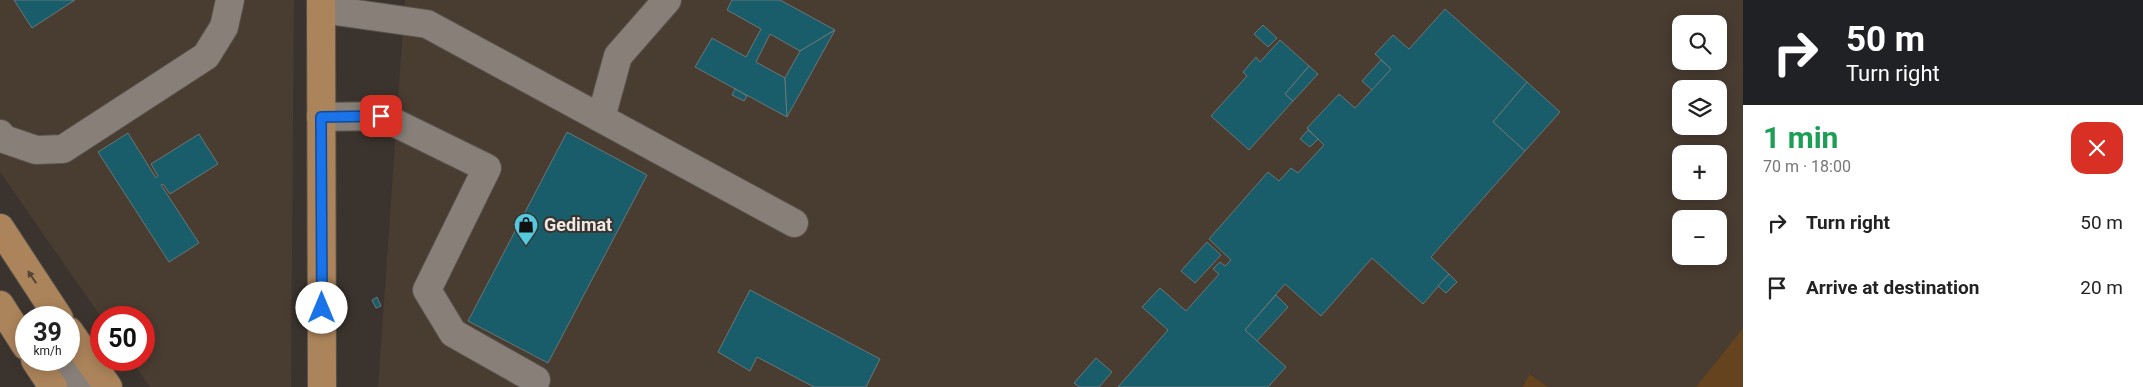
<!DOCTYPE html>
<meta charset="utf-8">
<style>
body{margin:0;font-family:Roboto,sans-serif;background:#f2f2f2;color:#222;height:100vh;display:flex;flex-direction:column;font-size:19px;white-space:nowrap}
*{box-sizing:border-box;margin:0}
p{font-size:16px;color:#767676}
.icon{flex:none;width:28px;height:28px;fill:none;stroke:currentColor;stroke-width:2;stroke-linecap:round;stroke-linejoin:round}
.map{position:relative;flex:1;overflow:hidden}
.side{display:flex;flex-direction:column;background:#fff;width:400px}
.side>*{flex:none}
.banner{background:#202124;color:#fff;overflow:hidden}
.buttons{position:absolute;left:1672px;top:15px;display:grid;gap:10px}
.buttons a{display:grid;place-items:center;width:55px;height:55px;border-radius:10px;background:#fff;box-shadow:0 2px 12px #0003;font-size:25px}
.speed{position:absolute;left:15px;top:306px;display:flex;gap:10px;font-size:25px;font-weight:700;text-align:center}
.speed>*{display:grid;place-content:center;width:65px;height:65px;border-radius:50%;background:#fff;box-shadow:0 2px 12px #0003;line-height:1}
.speed small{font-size:12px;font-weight:400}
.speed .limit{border:8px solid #d22;background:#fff;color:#111}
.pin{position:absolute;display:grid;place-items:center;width:42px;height:42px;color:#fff;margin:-21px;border-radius:10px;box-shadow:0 2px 8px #0006}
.me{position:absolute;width:55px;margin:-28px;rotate:0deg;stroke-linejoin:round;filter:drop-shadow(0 0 4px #0008)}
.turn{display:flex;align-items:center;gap:18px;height:105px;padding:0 20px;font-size:22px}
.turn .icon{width:65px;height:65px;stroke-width:2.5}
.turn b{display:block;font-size:35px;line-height:42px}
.round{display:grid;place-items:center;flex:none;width:52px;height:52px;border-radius:15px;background:#f2f2f2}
.overview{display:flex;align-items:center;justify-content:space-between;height:85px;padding:0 20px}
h1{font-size:30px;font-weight:700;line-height:38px;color:#1e9e55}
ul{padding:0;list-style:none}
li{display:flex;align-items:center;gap:15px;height:65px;padding:0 20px}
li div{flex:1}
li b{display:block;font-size:19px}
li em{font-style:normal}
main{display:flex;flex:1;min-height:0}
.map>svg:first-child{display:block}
.built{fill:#493c31;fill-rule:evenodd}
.green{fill:#66431f}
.building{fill:#185d69;stroke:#6a7779}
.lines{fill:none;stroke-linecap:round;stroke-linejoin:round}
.minor-casing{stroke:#57514c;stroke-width:30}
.major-casing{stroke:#57514c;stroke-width:30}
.minor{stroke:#888078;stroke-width:28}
.major{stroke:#ac845b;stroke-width:28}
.oneway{fill:#524437}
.route-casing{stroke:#114b97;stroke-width:12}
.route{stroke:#1a73e8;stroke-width:9}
.labels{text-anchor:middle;stroke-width:4;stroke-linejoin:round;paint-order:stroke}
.poi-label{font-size:18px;font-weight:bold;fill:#eee9e5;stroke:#3b342e;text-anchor:start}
</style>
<main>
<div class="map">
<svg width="1743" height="387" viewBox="0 0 1743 387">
<rect width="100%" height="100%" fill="#3b342e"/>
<g class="built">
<polygon points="0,0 294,0 291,387 150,387 131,360 144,360 144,318 101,317 0,172"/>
<path d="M405,0H1743V328L1696,387H1548L1531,374L1521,387H378ZM1681,24H1719V61H1681ZM1681,89H1719V126H1681ZM1681,154H1719V191H1681ZM1681,219H1719V256H1681Z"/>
</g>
<g class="green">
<polygon points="1743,328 1743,387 1696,387"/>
<polygon points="1530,374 1548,387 1522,387"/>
</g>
<g class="building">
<polygon points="14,0 75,0 32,28"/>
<polygon points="732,0 780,0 835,30 800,51 770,34 756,62 785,78 787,117 695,67 712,38 746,57 761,29 727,10"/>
<polygon points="1445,9 1527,82 1493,122 1525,151 1431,257 1449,274 1423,304 1372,258 1321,316 1285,284 1245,330 1286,367 1268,387 1118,387 1168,330 1142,307 1160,288 1186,311 1219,274 1213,269 1220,262 1225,266 1231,260 1209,239 1268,172 1279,181 1291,168 1298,173 1324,145 1307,128 1339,94 1355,108 1391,69 1375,54 1393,35 1409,49"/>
<polygon points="1263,25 1277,38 1268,47 1254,34"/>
<polygon points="835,30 787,117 785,78 800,51"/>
<polygon points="1280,40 1309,66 1285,94 1293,101 1249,150 1211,116 1247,76 1243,72 1256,57 1260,62"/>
<polygon points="1381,60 1391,69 1372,90 1362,81"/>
<polygon points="1309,66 1318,74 1293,101 1285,94"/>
<polygon points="1527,82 1560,112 1525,151 1493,122"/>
<polygon points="735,89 747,96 744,101 732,95"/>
<polygon points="1308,130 1318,139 1310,147 1300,139"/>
<polygon points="567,132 647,175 548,363 468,321"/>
<polygon points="128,133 156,178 158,176 151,164 199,134 218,164 170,194 163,184 161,185 199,243 169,262 98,152"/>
<polygon points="1207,242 1221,255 1195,283 1181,271"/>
<polygon points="1449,274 1457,282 1446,293 1438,286"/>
<polygon points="750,290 880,359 866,387 814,387 757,357 750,371 718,352"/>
<polygon points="1276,295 1288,307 1257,341 1245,330"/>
<polygon points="377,297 381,306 376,308 372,300"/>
<polygon points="1096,358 1112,372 1099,387 1079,387 1074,383"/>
</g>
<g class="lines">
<defs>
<g id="minor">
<polyline points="321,9 427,24 794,223"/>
<polyline points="321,117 381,116 487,168 427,290 453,333 536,380"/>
<polyline points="601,118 618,56 667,0"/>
<polyline points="0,134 4,139 36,150 63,149 206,56 224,27 230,0"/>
<polyline points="57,360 79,387"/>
</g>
<g id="major">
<polyline points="321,0 322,387"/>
<polyline points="0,228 59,318"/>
<polyline points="0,305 26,346"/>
<polyline points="69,331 108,387"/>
<polyline points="35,360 53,387"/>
</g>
</defs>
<use href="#minor" class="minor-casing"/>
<use href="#major" class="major-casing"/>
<use href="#minor" class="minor"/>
<use href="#major" class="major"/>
</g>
<defs><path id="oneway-solid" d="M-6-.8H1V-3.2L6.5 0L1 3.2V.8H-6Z" transform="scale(1.25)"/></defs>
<use class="oneway" href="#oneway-solid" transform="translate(32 277) rotate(-124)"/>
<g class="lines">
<defs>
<polyline id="route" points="322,308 321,117 381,116"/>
</defs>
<use href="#route" class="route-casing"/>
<use href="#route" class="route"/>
</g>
<defs>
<symbol id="shop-pin" viewBox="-11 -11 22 30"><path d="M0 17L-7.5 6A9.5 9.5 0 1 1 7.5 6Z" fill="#55cadf" stroke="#3b342e"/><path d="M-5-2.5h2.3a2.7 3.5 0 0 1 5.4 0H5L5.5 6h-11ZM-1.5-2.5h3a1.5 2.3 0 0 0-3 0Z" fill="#111"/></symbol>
</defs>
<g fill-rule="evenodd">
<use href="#shop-pin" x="512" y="211" width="28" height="38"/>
</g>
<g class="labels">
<g class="poi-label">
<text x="544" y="231">Gedimat</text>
</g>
</g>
</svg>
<div class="buttons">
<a><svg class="icon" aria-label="search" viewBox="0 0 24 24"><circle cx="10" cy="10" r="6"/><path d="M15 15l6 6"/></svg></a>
<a><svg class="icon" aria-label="layers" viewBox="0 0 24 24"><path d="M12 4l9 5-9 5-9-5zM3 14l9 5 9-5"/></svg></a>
<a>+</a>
<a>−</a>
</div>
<div class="speed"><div>39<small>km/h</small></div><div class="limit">50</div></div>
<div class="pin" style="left:381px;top:116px;background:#d93025"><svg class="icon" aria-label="arrive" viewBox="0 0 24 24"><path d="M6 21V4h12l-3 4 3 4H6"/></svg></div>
<svg class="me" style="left:322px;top:308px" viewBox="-20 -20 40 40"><circle r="19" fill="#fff"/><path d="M0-13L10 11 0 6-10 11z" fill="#1a73e8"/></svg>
</div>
<section class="side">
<div class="banner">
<div class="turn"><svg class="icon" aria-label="right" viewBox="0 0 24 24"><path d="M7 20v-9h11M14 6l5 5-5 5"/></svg><div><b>50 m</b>Turn right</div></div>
</div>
<div class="overview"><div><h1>1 min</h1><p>70 m · 18:00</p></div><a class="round" style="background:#d93025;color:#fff"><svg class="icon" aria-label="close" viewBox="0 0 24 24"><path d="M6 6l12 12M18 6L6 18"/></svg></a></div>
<ul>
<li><svg class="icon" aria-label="right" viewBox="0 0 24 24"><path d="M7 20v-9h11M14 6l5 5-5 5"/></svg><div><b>Turn right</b></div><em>50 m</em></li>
<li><svg class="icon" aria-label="arrive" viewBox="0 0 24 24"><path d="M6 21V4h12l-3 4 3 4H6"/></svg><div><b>Arrive at destination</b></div><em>20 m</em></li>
</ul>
</section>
</main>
